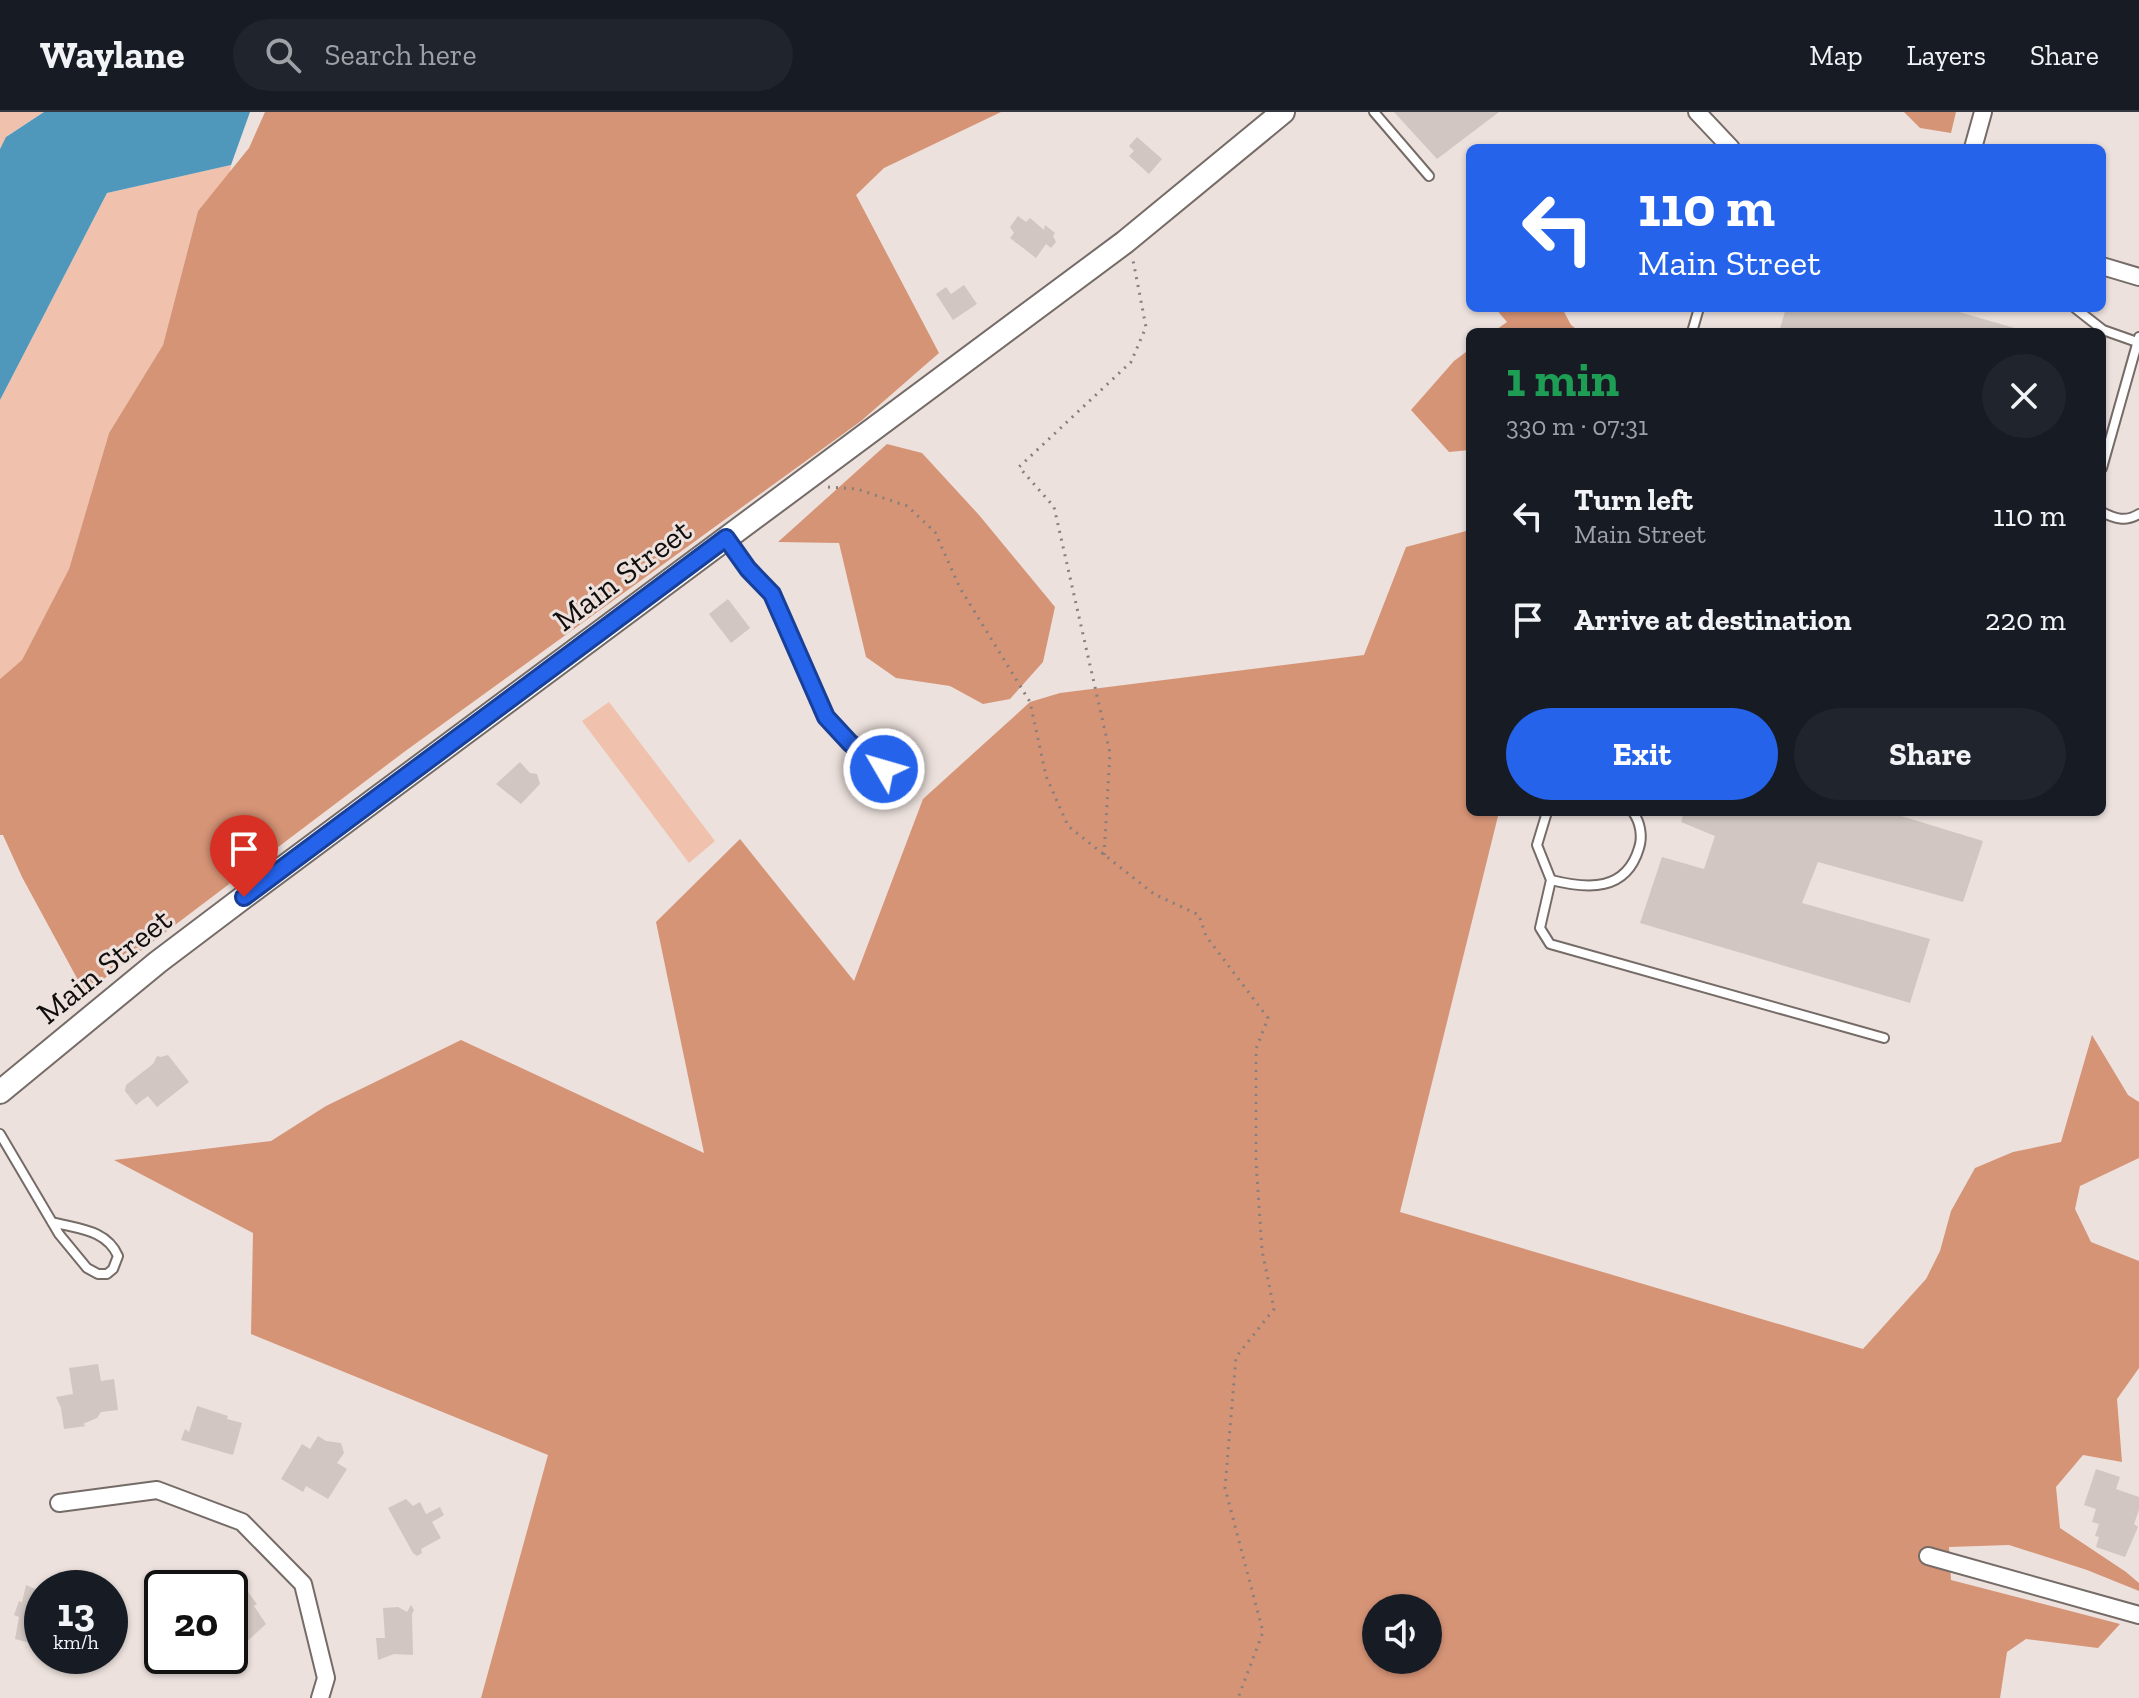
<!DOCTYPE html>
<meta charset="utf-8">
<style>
body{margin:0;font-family:"Zilla Slab",serif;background:#20242c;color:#f1f3f6;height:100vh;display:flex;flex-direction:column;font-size:30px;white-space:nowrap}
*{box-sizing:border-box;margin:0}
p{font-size:26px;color:#9ea1a6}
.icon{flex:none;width:44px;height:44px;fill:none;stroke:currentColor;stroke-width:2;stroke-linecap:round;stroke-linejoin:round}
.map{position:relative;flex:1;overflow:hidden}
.sheet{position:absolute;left:1466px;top:216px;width:640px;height:488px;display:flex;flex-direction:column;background:#171b24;border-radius:12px;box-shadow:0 2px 6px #0004}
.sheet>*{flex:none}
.top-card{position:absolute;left:1466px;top:32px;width:640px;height:168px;border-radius:12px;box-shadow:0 2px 6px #0004;background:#2563eb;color:#fff;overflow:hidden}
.fabs{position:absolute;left:1362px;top:1482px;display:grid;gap:16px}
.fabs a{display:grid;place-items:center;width:80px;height:80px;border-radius:50%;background:#171b24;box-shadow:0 2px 6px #0004;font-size:40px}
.speed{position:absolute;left:24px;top:1458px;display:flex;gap:16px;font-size:40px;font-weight:700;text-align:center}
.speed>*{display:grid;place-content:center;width:104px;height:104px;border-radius:50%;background:#171b24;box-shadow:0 2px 6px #0004;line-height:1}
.speed small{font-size:20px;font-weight:400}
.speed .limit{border:4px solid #111;border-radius:12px;background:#fff;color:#111}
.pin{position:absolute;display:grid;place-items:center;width:68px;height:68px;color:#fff;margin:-82px -34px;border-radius:50% 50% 50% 0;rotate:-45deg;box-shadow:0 0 8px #0007}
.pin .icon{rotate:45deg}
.me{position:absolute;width:88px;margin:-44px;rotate:308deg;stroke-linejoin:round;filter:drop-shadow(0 0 6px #0008)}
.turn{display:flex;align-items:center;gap:28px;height:168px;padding:0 40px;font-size:36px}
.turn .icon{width:104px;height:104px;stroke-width:2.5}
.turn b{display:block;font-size:56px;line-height:68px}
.round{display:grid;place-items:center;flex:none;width:84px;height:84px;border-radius:42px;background:#20242c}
.overview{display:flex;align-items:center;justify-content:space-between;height:136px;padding:0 40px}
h1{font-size:48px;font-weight:700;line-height:60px;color:#1e9e55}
.cta{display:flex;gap:16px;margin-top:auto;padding:16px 40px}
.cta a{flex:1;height:92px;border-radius:48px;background:#2563eb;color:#fff;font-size:32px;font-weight:700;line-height:92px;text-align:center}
.cta a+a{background:#20242c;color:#f1f3f6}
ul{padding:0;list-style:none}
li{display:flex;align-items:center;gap:24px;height:104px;padding:0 40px}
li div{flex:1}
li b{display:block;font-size:30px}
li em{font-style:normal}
header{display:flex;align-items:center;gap:48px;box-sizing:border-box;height:112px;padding:0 40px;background:#171b24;border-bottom:2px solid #363941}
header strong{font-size:38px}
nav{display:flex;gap:44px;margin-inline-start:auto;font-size:28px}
.search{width:560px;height:72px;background:#20242c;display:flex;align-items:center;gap:20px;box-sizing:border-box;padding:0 28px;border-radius:44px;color:#9ea1a6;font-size:30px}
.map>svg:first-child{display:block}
.green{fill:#f0c2ad}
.forest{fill:#d69476;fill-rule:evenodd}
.water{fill:#5097bc}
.building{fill:#d1c6c1}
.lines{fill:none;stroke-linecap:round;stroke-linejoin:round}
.service-casing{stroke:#756b67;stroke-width:12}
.minor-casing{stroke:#756b67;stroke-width:20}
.secondary-casing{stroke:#756b67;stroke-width:26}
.path{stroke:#877f7d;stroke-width:3;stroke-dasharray:2 6;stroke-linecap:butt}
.service{stroke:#fff;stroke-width:8}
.minor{stroke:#fff;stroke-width:16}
.secondary{stroke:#fff;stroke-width:22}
.route-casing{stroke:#184099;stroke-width:20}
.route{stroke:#2563eb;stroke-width:14}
.labels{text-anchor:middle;stroke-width:6;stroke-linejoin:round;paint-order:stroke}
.street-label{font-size:32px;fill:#110d0c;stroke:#ece1dd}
</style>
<header>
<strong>Waylane</strong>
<div class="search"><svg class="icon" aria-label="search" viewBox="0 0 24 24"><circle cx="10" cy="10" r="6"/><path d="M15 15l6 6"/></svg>Search here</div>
<nav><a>Map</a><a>Layers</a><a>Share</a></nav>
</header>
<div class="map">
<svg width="2139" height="1586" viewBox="0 0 2139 1586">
<rect width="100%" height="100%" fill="#ece1dd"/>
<g class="green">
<polygon points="0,0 44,0 7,24 0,37"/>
<polygon points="231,53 230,61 198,99 163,233 109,321 69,457 22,548 0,567 0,288 107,81"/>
<polygon points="609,590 715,729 689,751 582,609"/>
</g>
<g class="forest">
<polygon points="265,0 1001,0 884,56 856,83 939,241 861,309 404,640 85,881 22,765 3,723 0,723 0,567 22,548 69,457 109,321 163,233 198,99 249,36"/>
<polygon points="1904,0 1956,0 1951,21 1920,16"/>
<polygon points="1495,196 1562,196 1571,213 1580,220 1493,220 1507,210"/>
<polygon points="1470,237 1470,338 1449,340 1411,298 1454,249"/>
<polygon points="887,332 922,341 979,403 1055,495 1043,550 1010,587 983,592 950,574 896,566 866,545 839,431 778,430"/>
<path d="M1470,418V700H1499L1400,1100L1863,1237L1926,1167L1940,1139L1951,1099L1975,1056L2013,1040L2061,1030L2092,923L2128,983L2139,990V1046L2080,1074L2075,1097L2091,1130L2139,1149V1256L2117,1287L2122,1350L2083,1343L2056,1375L2060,1416L2126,1460L2139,1471V1479L2087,1458L2009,1433L1949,1435L1951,1468L2120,1512L2098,1536L2026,1527L2007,1540L2000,1586H481L548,1343L251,1222L253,1121L114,1048L271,1029L326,994L461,928L704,1041L656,810L740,727L854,869L923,687L1030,590L1060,581L1364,543L1406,435ZM1376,1496H1428V1548H1376Z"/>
</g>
<polygon class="water" points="44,0 250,0 231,53 107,81 0,288 0,37 6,25"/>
<g class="building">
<polygon points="1394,0 1499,0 1437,47"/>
<polygon points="1137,25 1162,47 1149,62 1129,44 1134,39 1129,34"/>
<polygon points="1018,104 1026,110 1030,106 1044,118 1045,113 1055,121 1053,124 1056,130 1051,136 1046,132 1036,146 1010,126 1014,121 1010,115"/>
<polygon points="964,173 977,192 953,208 936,182 946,175 951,182"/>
<polygon points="1786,196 1945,196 2025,219 1779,220"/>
<polygon points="728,487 750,516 731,531 709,502"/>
<polygon points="520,650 530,661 537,662 540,672 521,692 496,672"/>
<polygon points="1684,700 1888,700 1983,729 1963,790 1818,750 1802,791 1930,827 1910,891 1640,811 1662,745 1704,757 1715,724 1681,710"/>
<polygon points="168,943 189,970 157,995 148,984 136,993 125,979 126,973 153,952 157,944 161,945"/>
<polygon points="98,1252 101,1269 114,1267 118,1298 101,1300 97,1306 83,1312 86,1314 64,1317 61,1296 56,1285 73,1282 69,1256"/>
<polygon points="197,1294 228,1304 227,1307 242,1311 233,1343 181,1328 185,1317 189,1320"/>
<polygon points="318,1324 326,1329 341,1331 344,1341 337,1351 347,1357 328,1387 306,1374 303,1380 281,1367 302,1332 310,1337"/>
<polygon points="2096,1357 2120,1365 2116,1377 2139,1385 2139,1398 2134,1412 2138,1415 2125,1445 2096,1435 2099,1425 2095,1424 2099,1412 2092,1410 2096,1397 2084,1393"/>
<polygon points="406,1387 413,1394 420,1390 426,1402 440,1395 444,1403 432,1410 441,1426 421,1437 422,1441 417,1444 413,1441 388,1396"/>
<polygon points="235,1462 257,1492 254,1494 266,1512 242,1534 234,1524 230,1525 230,1476 220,1476 220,1473"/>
<polygon points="26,1473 42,1480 42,1534 15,1527 19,1505 14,1503 19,1489 22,1490"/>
<polygon points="411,1493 414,1498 412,1502 413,1543 394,1542 378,1548 376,1526 385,1526 383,1496 398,1495 407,1500"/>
</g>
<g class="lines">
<defs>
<g id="service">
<polyline points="1374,0 1429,64"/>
<polyline points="2075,196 2103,218 2137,230"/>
<polyline points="1692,220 1699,196"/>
<polyline points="2102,356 2139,225"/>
<path d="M2102,400C2115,407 2126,410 2139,402"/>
<polyline points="728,430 748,457 772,482 826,605 850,631 884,657"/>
<polyline points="1547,700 1537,733 1551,768 1540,816 1550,832 1884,926"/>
<path d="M1551,768C1588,777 1626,780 1639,736C1643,724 1640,710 1633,700"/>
<path d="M0,1022L59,1122L87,1156L98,1162H107L113,1157L118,1144C106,1117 77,1117 52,1110"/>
</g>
<g id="minor">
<polyline points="1697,0 1731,36"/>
<polyline points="1973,36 1983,0"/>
<polyline points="2102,154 2139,165"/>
<polyline points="59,1391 157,1378 242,1410 303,1472 326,1566 320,1586"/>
<polyline points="1928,1444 2139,1503"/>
</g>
<polyline id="secondary" points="0,980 158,850 244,785 1125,130 1283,0"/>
</defs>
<use href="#service" class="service-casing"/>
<use href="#minor" class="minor-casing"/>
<use href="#secondary" class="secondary-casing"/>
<g class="path">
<polyline points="828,375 857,377 907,394 935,420 960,476 1030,590 1046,664 1068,714 1154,782 1199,803 1206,824 1268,906 1256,937 1256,1049 1262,1138 1274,1197 1236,1245 1225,1376 1263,1520 1238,1586"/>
<polyline points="1104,743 1110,641 1054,395 1019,355 1131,250 1146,215 1133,148"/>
</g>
<use href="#service" class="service"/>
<use href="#minor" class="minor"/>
<use href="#secondary" class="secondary"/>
</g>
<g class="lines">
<defs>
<polyline id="route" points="244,785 726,426 748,457 772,482 826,605 850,631 884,657"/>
</defs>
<use href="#route" class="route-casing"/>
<use href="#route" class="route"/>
</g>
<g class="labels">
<g class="street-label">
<text transform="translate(622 463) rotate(-37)" y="11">Main Street</text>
<text transform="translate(104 854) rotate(-39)" y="11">Main Street</text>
</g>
</g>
</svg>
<div class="fabs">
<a><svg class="icon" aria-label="sound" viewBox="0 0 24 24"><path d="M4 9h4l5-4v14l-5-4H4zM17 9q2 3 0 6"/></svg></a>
</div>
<div class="speed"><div>13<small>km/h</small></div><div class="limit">20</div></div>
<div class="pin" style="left:244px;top:785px;background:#d93025"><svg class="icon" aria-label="arrive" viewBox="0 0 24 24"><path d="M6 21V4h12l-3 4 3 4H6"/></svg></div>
<svg class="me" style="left:884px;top:657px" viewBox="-20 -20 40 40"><circle r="17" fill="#2563eb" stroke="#fff" stroke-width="3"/><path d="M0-11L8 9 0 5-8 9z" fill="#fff"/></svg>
<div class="top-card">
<div class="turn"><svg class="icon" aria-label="left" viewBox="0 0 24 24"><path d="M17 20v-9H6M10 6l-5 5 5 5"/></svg><div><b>110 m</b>Main Street</div></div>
</div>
<section class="sheet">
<div class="overview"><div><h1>1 min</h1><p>330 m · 07:31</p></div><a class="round"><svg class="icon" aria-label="close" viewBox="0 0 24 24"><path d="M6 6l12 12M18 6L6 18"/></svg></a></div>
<ul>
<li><svg class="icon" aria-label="left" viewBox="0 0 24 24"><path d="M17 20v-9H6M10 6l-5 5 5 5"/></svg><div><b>Turn left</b><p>Main Street</p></div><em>110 m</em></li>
<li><svg class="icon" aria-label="arrive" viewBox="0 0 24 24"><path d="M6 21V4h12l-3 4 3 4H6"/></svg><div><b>Arrive at destination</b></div><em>220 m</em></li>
</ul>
<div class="cta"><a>Exit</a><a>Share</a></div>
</section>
</div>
